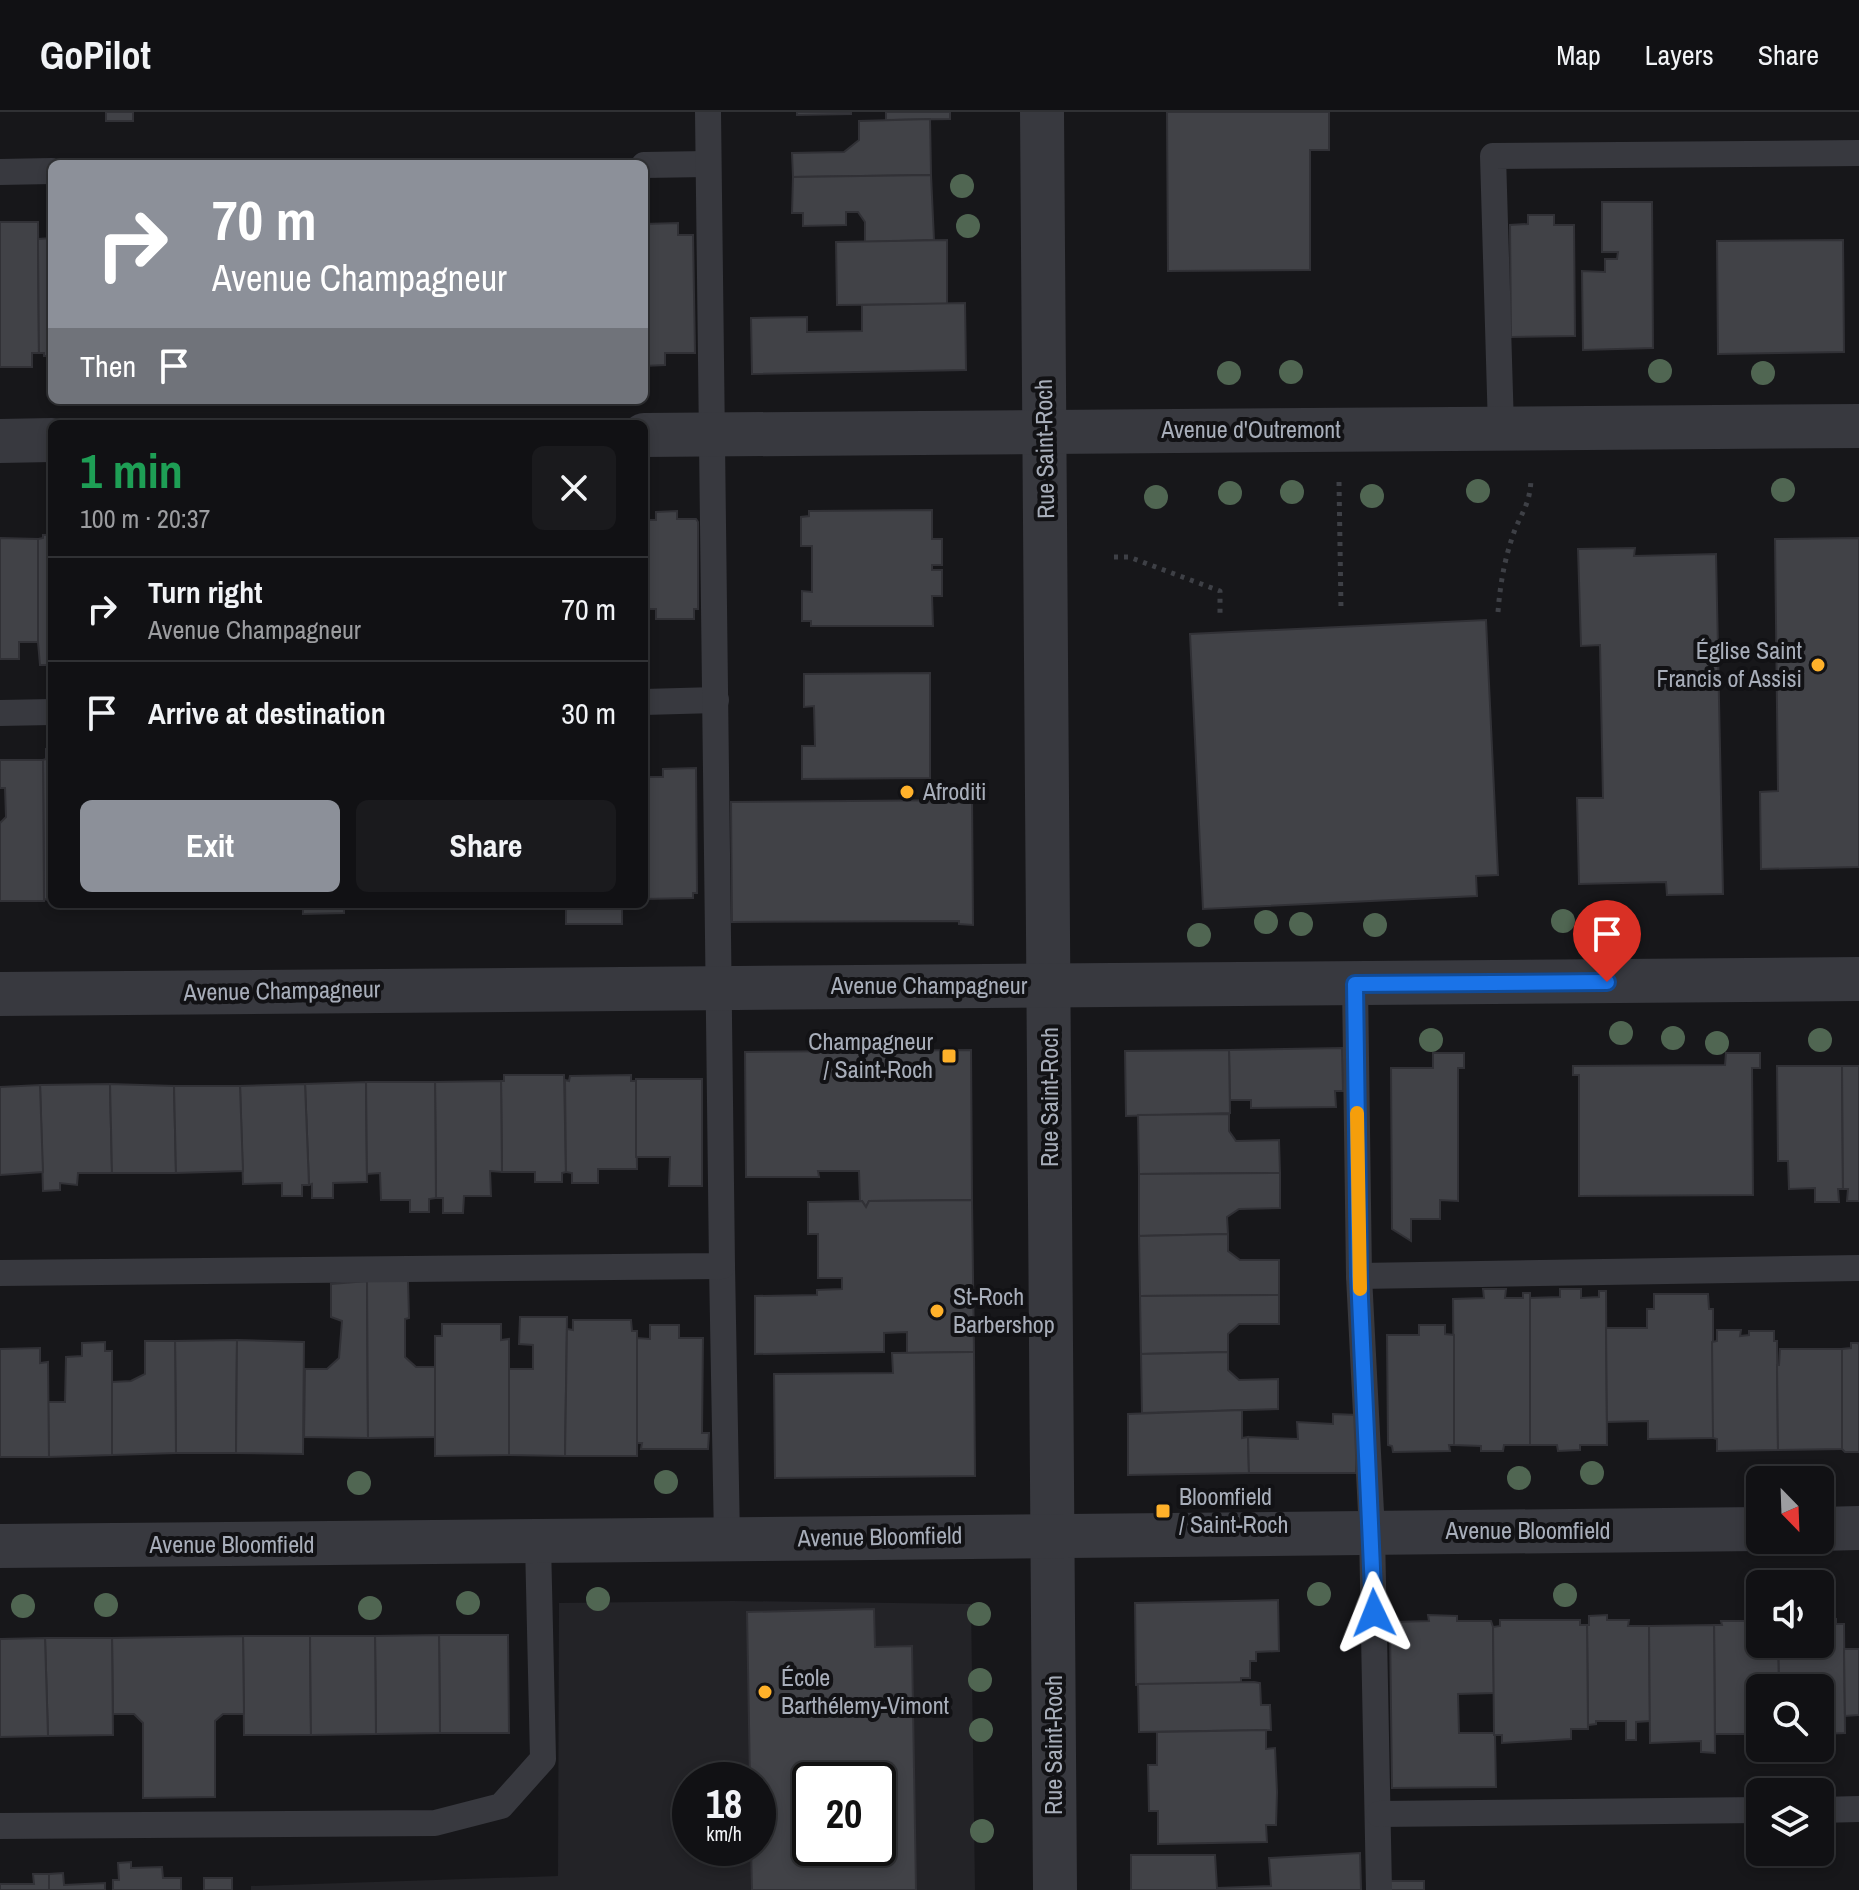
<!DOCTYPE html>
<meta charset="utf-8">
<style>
body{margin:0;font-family:"Archivo Narrow",sans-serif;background:#1a1a1d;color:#f1f3f6;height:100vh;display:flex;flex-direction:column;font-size:30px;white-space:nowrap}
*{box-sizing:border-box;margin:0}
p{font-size:26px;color:#9c9da0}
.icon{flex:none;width:44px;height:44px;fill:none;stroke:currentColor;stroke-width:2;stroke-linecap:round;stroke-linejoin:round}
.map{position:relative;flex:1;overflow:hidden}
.drawer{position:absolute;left:48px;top:308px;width:600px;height:488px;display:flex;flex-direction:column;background:#111114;border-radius:12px;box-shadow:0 4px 12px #0003,0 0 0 2px #303134}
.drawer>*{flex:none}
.hud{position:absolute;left:48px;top:48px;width:600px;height:244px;border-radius:12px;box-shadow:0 4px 12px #0003,0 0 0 2px #303134;background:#8c9099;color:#fff;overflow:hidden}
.needle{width:52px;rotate:157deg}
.controls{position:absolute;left:1746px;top:1354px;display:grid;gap:16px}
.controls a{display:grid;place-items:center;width:88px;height:88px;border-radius:12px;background:#111114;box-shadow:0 4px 12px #0003,0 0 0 2px #303134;font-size:40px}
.speed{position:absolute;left:672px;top:1650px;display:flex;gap:16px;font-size:40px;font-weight:700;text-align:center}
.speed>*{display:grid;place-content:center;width:104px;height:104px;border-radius:50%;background:#111114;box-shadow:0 4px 12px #0003,0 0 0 2px #303134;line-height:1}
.speed small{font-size:20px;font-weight:400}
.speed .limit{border:4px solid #111;border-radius:12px;background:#fff;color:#111}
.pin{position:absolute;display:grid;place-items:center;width:68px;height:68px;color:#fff;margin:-82px -34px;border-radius:50% 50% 50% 0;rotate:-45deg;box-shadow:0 0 8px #0007}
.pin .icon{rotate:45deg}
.me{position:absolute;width:88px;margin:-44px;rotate:358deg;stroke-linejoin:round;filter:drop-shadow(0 0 6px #0008)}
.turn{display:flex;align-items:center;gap:28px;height:168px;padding:0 32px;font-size:36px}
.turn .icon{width:104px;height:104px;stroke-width:2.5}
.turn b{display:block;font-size:56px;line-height:68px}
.then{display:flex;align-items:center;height:76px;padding:0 32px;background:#0003;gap:16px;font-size:30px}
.round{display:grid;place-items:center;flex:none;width:84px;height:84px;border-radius:12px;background:#1a1a1d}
.headline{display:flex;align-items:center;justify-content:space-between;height:136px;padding:0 32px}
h1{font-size:48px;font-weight:800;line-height:60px;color:#1e9e55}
.button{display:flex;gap:16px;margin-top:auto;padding:16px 32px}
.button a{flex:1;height:92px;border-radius:12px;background:#8c9099;color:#fff;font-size:32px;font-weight:800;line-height:92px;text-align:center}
.button a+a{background:#1a1a1d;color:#f1f3f6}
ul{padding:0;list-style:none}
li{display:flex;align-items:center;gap:24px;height:104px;padding:0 32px;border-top:2px solid #303134}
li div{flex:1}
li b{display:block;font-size:30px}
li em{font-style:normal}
header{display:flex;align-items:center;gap:48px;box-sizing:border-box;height:112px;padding:0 40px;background:#111114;border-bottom:2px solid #303134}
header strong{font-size:38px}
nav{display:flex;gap:44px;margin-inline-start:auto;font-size:28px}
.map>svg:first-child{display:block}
.built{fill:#232327;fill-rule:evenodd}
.building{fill:#414247;stroke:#313136;stroke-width:2;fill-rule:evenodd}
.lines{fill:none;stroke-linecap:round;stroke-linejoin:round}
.path{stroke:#3e4046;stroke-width:5;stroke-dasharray:4 6;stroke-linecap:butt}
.service{stroke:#38393f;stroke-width:26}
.minor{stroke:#38393f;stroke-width:44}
.tree{fill:#506652}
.route-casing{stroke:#114b97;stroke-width:20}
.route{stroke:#1a73e8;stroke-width:14}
.slow{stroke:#f59e0b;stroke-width:14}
.poi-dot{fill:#ffb12a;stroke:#121215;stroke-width:3}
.labels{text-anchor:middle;stroke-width:8;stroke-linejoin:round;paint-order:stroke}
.street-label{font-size:24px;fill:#a8aeba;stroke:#121215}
.poi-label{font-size:24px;fill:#a8aeba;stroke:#121215;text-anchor:start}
</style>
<header>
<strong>GoPilot</strong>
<nav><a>Map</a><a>Layers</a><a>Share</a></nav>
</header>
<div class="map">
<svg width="1859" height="1778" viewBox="0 0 1859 1778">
<rect width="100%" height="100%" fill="#17171a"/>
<path class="built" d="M733,1489L971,1492L975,1778H251V1774L558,1764L559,1491ZM690,1668H758V1736H690ZM810,1668H878V1736H810Z"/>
<g class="building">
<rect x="106" y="0" width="27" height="9"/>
<polygon points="797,0 851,0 851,2 797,3"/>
<polygon points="886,0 950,0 950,7 886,8"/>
<polygon points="1167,0 1329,0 1329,38 1310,38 1310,158 1168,159"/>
<polygon points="930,7 931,63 793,65 792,41 844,40 859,28 859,9"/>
<polygon points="931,63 934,128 865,130 865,110 858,100 846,100 846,113 803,114 803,101 792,101 793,65"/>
<polygon points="1602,90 1652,90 1653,236 1583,238 1582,159 1605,160 1605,147 1617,147 1618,140 1602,140"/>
<polygon points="1528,103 1554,103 1554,113 1574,113 1575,224 1511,225 1510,113 1528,112"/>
<polygon points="0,110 38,110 39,241 32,241 32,255 0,255"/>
<polygon points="678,111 678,123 693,123 695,241 665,241 665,253 644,254 644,112"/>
<polygon points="52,126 52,244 44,244 44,241 39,241 38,127"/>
<polygon points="947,128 947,192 837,193 836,130"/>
<polygon points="1843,128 1844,240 1718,242 1717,129"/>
<polygon points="965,191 966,258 752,262 751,206 807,205 807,220 862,219 862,193"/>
<polygon points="932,398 932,427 942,427 942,453 932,453 932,458 942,458 942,484 932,484 933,514 811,514 811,509 802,509 802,479 812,480 812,434 801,434 801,405 809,404 809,399"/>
<polygon points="677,399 677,407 696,407 698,410 698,497 694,497 694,507 656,507 656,497 644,497 644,408 656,408 656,400"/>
<polygon points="43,423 52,423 52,553 40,553 38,530 38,427 43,426"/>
<polygon points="0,426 38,427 38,530 19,530 19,547 0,547"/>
<polygon points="1859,426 1859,755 1761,757 1760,680 1778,679 1775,427"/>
<polygon points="1635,436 1634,444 1716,442 1723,782 1667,783 1666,770 1579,772 1577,686 1603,686 1600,533 1581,534 1578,437"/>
<polygon points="1486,508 1498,763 1476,764 1477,784 1203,797 1190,522"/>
<polygon points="930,561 930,666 802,667 802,634 815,634 814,594 804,595 804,562"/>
<polygon points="46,637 52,637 52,789 44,787 43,648 46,647"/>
<polygon points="0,648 43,648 44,789 0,789 0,711 6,705 5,676 0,676"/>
<polygon points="696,656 697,781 693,781 693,786 644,787 644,690 649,690 649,665 663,665 663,657"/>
<polygon points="967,685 972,685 973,813 959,812 959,809 732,810 731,690 967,688"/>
<polygon points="303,792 344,792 344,801 303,802"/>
<rect x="516" y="792" width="33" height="4"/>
<rect x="566" y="792" width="56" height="20"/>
<polygon points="1342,936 1343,979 1335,979 1336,995 1251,996 1251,988 1230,988 1229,938"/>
<polygon points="971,938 972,1088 869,1089 866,1095 862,1089 860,1090 859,1059 818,1059 819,1065 746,1065 745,940"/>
<polygon points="1229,938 1230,1001 1126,1004 1125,939"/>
<polygon points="1433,941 1464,941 1464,956 1458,956 1458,1089 1440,1088 1440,1107 1411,1107 1411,1129 1392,1117 1391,956 1433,956"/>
<polygon points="1726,941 1760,941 1760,956 1752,956 1753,1083 1579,1084 1579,963 1573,963 1573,954 1725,953"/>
<polygon points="1777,954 1842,954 1843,1077 1838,1077 1839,1090 1815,1090 1815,1076 1789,1077 1788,1049 1778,1049"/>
<polygon points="1842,954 1859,954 1859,1089 1847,1089 1848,1077 1843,1077"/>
<polygon points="504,963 564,963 566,1060 562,1061 562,1070 535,1070 535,1060 502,1060 501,969 504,969"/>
<polygon points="631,963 631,969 636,969 637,1057 598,1057 598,1071 572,1071 572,1061 566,1060 565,968 569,969 570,964"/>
<polygon points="636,967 702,967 702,1074 669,1074 670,1045 636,1045"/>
<polygon points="501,969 502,1060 490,1059 491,1084 464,1084 463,1101 443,1101 443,1086 436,1086 435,970"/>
<polygon points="366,970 367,1070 333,1071 333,1086 312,1086 312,1072 309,1073 305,972"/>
<polygon points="366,970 435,970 436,1086 429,1087 429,1100 410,1100 410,1088 381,1088 380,1061 367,1062"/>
<polygon points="110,972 112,1061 78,1061 77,1073 60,1071 60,1078 43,1079 40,973"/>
<polygon points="110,972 174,974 176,1061 112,1061"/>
<polygon points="305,972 309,1073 302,1073 302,1084 282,1084 282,1071 243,1072 240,974"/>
<polygon points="40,973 43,1060 0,1063 0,975"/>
<polygon points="174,974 240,974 243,1059 176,1061"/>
<polygon points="1229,1002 1229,1019 1236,1029 1279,1028 1280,1061 1139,1062 1138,1003"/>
<polygon points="1280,1061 1280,1096 1239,1097 1227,1105 1228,1122 1139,1124 1139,1062"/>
<polygon points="972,1088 974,1240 907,1241 907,1220 884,1221 884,1240 755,1242 755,1184 817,1183 817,1178 842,1177 842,1166 818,1166 818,1122 808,1122 808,1090 862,1089 866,1095 869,1089"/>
<polygon points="1228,1122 1228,1139 1240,1148 1279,1148 1279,1183 1140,1184 1139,1124"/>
<polygon points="367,1169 368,1326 304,1325 305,1257 327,1257 339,1246 342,1209 331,1205 331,1172"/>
<polygon points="367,1169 408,1169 409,1206 405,1207 405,1245 416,1255 435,1255 435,1325 368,1326"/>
<polygon points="1483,1177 1506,1177 1505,1186 1523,1186 1523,1181 1530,1181 1530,1333 1504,1333 1503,1339 1481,1339 1481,1334 1454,1333 1453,1187 1484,1186"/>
<polygon points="1560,1177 1581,1177 1581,1186 1599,1185 1599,1179 1606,1179 1607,1333 1580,1333 1580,1338 1558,1339 1557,1333 1530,1333 1530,1186 1560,1185"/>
<polygon points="1654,1182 1708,1182 1709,1197 1713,1197 1713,1326 1648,1327 1648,1309 1607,1310 1606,1216 1647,1216 1647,1197 1654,1197"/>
<polygon points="1279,1183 1279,1212 1239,1212 1228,1222 1228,1240 1141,1242 1140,1184"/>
<polygon points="520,1205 567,1205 565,1344 509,1343 509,1257 533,1257 533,1233 519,1232"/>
<polygon points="573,1208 631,1208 632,1219 637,1219 637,1344 565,1344 567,1217 573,1218"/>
<polygon points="442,1212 501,1212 501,1228 509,1227 509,1343 435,1344 435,1224 442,1224"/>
<polygon points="650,1213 679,1213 679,1226 703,1226 702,1321 709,1321 708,1337 641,1337 642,1331 637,1331 637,1226 650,1227"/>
<polygon points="1419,1213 1445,1213 1445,1222 1454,1223 1454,1333 1449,1333 1450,1339 1393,1340 1392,1334 1388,1333 1387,1223 1419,1223"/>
<polygon points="1717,1218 1741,1218 1740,1224 1749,1223 1749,1219 1774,1219 1774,1229 1777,1229 1778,1338 1717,1339 1717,1327 1713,1326 1712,1230 1717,1229"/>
<polygon points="237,1228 236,1341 176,1341 175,1229"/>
<polygon points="237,1228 304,1230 303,1342 236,1341"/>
<polygon points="145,1229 175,1229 176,1341 112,1343 112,1270 131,1269 145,1262"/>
<polygon points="105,1230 105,1239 112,1239 112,1343 49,1345 48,1290 65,1290 66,1245 82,1244 82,1231"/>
<polygon points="1851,1231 1858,1231 1859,1233 1859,1340 1845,1340 1842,1337 1842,1237 1851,1236"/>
<polygon points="40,1236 40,1251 48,1250 49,1345 0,1345 0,1237"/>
<polygon points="1780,1237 1842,1237 1842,1337 1778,1338 1777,1253 1779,1253"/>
<polygon points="971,1240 974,1240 975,1364 775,1366 774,1262 893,1261 892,1241"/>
<polygon points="1228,1240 1228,1258 1239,1268 1278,1267 1278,1297 1142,1301 1141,1242"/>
<polygon points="1242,1298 1242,1326 1248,1325 1249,1361 1128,1363 1128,1302"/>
<polygon points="1333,1302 1358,1303 1356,1361 1249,1361 1248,1325 1298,1327 1297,1310 1333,1312"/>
<polygon points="1278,1488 1279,1539 1256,1540 1256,1549 1250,1549 1250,1566 1241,1566 1241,1572 1136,1573 1135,1491"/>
<path d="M874,1497L875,1535L912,1534L916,1778H752L751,1736H758V1668H750L747,1500ZM810,1668H878V1736H810Z"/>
<polygon points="1428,1503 1457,1504 1457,1509 1491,1509 1493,1515 1494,1581 1458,1582 1459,1621 1494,1621 1495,1623 1496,1675 1392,1676 1390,1515 1393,1515 1394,1510 1429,1509"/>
<polygon points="1607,1503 1607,1508 1629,1508 1628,1514 1649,1514 1650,1609 1636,1610 1636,1628 1626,1628 1626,1609 1596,1609 1596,1612 1588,1613 1587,1513 1589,1513 1589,1504"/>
<polygon points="1820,1507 1836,1507 1836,1512 1844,1512 1845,1621 1820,1622 1820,1576 1779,1576 1778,1532 1820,1532"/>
<polygon points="1500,1508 1580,1508 1580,1513 1587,1513 1588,1617 1571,1617 1571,1627 1502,1631 1502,1623 1494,1623 1493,1515 1500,1514"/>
<polygon points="1721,1509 1760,1509 1760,1532 1778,1532 1779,1576 1760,1576 1760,1622 1715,1622 1714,1513 1722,1513"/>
<polygon points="1714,1513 1715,1641 1701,1640 1701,1629 1650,1631 1649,1514"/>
<polygon points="439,1523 508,1523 509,1621 440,1621"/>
<polygon points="439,1523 440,1621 376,1622 375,1524"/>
<polygon points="243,1524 310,1524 311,1623 244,1623"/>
<polygon points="243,1524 244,1602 223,1602 215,1609 215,1685 143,1686 143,1611 134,1602 113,1602 112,1526"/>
<polygon points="310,1524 375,1524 376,1622 311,1623"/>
<polygon points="45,1526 112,1526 113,1623 48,1624"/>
<polygon points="45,1526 48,1624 0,1625 0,1527"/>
<polygon points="1844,1537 1859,1537 1859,1603 1845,1604"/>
<polygon points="1254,1570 1260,1571 1261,1593 1270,1593 1271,1618 1139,1620 1138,1572"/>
<polygon points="1266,1618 1266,1637 1275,1636 1277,1680 1276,1713 1266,1713 1267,1730 1158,1732 1158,1699 1149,1699 1148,1653 1157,1653 1157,1620"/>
<polygon points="1360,1741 1361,1778 1131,1778 1131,1743 1215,1743 1217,1776 1271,1774 1269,1746"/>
<polygon points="131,1750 131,1756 162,1755 163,1766 181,1766 181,1778 113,1778 113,1768 119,1768 118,1751"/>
<polygon points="63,1761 64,1773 105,1771 105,1778 49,1778 49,1762"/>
<polygon points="33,1762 49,1762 49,1778 0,1778 0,1772 34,1772"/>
<rect x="204" y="1766" width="28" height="12"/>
<rect x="1390" y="1769" width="34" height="9"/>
</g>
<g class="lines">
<g class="path">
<polyline points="1339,370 1341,497"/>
<polyline points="1114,445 1129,445 1220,479 1220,503"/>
<path d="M1498,500C1500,474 1504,450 1512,426C1520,401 1530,395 1531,367"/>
</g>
<g class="service">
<polyline points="644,53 707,52"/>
<polyline points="0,60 52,59"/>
<polyline points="1501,316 1493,44 1859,41"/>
<polyline points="644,590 716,588"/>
<polyline points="0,601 52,600"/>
<polyline points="1355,872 1359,1164 1372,1420 1379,1778"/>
<polyline points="722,1154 727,1428"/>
<polyline points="0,1161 722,1154 708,0"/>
<polyline points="1359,1164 1859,1156"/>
<polyline points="1820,1698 1859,1697"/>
<polyline points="1379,1702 1760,1698"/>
<polyline points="0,1714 435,1711 501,1694 543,1647 538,1431"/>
</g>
<g class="minor">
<polyline points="1042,0 1055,1778"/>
<polyline points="644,323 1859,314"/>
<polyline points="0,329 52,328"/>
<polyline points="0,882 1859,867"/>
<polyline points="1820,1417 1859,1416"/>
<path d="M0,1434C587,1431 1173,1421 1760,1417"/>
</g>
</g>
<g class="tree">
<circle cx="962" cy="74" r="12"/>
<circle cx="968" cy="114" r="12"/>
<circle cx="1660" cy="259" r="12"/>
<circle cx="1291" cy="260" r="12"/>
<circle cx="1229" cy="261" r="12"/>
<circle cx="1763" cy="261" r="12"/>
<circle cx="1783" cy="378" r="12"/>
<circle cx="1478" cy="379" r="12"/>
<circle cx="1292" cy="380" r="12"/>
<circle cx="1230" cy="381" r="12"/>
<circle cx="1372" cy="384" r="12"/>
<circle cx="1156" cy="385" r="12"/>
<circle cx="1563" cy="809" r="12"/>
<circle cx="1266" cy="810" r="12"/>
<circle cx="1301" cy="812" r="12"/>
<circle cx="1375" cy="813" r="12"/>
<circle cx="1199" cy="823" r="12"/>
<circle cx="1621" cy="921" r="12"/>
<circle cx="1673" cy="926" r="12"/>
<circle cx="1431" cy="928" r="12"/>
<circle cx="1820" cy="928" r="12"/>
<circle cx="1717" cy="931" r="12"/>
<circle cx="1592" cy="1361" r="12"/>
<circle cx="1519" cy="1366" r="12"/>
<circle cx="666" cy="1370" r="12"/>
<circle cx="359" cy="1371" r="12"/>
<circle cx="1319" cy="1482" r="12"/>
<circle cx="1565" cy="1483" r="12"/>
<circle cx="598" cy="1487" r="12"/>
<circle cx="468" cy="1491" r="12"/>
<circle cx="106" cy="1493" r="12"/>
<circle cx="23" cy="1494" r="12"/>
<circle cx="370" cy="1496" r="12"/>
<circle cx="979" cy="1502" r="12"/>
<circle cx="980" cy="1568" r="12"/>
<circle cx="981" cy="1618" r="12"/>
<circle cx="982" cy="1719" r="12"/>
</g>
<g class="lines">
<defs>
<polyline id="route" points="1374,1501 1359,1164 1355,872 1607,870"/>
</defs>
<use href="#route" class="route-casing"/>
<use href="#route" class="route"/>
<polyline class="slow" points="1357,1001 1360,1177"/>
</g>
<g class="poi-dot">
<circle cx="1818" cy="553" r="8"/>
<circle cx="907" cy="680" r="8"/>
<rect x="941" y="936" width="16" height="16" rx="4"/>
<circle cx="937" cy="1199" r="8"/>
<rect x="1155" y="1391" width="16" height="16" rx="4"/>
<circle cx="765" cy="1580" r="8"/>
</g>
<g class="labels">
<g class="street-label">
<text x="1251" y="326">Avenue d'Outremont</text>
<text transform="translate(1045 337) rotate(-91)" y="8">Rue Saint-Roch</text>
<text x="929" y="882">Avenue Champagneur</text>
<text transform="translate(282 879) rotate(-1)" y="8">Avenue Champagneur</text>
<text transform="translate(1050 985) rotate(-90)" y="8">Rue Saint-Roch</text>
<text x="1528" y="1427">Avenue Bloomfield</text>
<text transform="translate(880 1425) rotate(-1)" y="8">Avenue Bloomfield</text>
<text x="232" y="1441">Avenue Bloomfield</text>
<text transform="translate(1054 1633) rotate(-90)" y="8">Rue Saint-Roch</text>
</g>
<g class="poi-label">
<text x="1802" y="547" text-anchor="end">Église Saint<tspan x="1802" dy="28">Francis of Assisi</tspan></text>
<text x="923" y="688">Afroditi</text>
<text x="933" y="938" text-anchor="end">Champagneur<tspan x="933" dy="28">/ Saint-Roch</tspan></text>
<text x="953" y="1193">St-Roch<tspan x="953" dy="28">Barbershop</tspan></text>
<text x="1179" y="1393">Bloomfield<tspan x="1179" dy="28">/ Saint-Roch</tspan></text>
<text x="781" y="1574">École<tspan x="781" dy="28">Barthélemy-Vimont</tspan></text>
</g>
</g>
</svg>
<div class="controls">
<a><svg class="needle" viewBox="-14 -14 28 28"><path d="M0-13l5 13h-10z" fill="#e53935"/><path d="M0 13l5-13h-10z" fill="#9c9da0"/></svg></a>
<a><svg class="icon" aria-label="sound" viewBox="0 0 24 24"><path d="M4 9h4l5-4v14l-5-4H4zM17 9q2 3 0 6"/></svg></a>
<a><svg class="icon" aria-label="search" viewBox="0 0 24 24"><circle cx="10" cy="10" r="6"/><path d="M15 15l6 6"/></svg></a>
<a><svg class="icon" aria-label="layers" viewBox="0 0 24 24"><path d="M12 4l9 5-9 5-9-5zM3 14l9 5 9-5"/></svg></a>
</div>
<div class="speed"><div>18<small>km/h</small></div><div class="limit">20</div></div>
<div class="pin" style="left:1607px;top:870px;background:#d93025"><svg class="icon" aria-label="arrive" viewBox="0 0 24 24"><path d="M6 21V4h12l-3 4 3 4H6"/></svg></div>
<svg class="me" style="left:1374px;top:1501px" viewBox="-20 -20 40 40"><path d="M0-17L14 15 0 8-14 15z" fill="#1a73e8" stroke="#fff" stroke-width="4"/></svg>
<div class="hud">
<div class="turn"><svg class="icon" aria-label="right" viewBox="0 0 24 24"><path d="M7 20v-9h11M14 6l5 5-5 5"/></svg><div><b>70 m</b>Avenue Champagneur</div></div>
<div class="then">Then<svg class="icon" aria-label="arrive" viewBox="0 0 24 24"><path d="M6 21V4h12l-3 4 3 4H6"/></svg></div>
</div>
<section class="drawer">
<div class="headline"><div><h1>1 min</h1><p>100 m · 20:37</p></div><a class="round"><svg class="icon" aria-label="close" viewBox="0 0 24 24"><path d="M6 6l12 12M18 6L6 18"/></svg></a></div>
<ul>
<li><svg class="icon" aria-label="right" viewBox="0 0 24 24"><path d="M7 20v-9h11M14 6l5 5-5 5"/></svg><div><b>Turn right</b><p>Avenue Champagneur</p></div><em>70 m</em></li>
<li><svg class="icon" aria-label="arrive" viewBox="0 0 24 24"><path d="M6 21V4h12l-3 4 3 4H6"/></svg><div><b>Arrive at destination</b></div><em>30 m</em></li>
</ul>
<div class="button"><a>Exit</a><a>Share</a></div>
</section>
</div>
